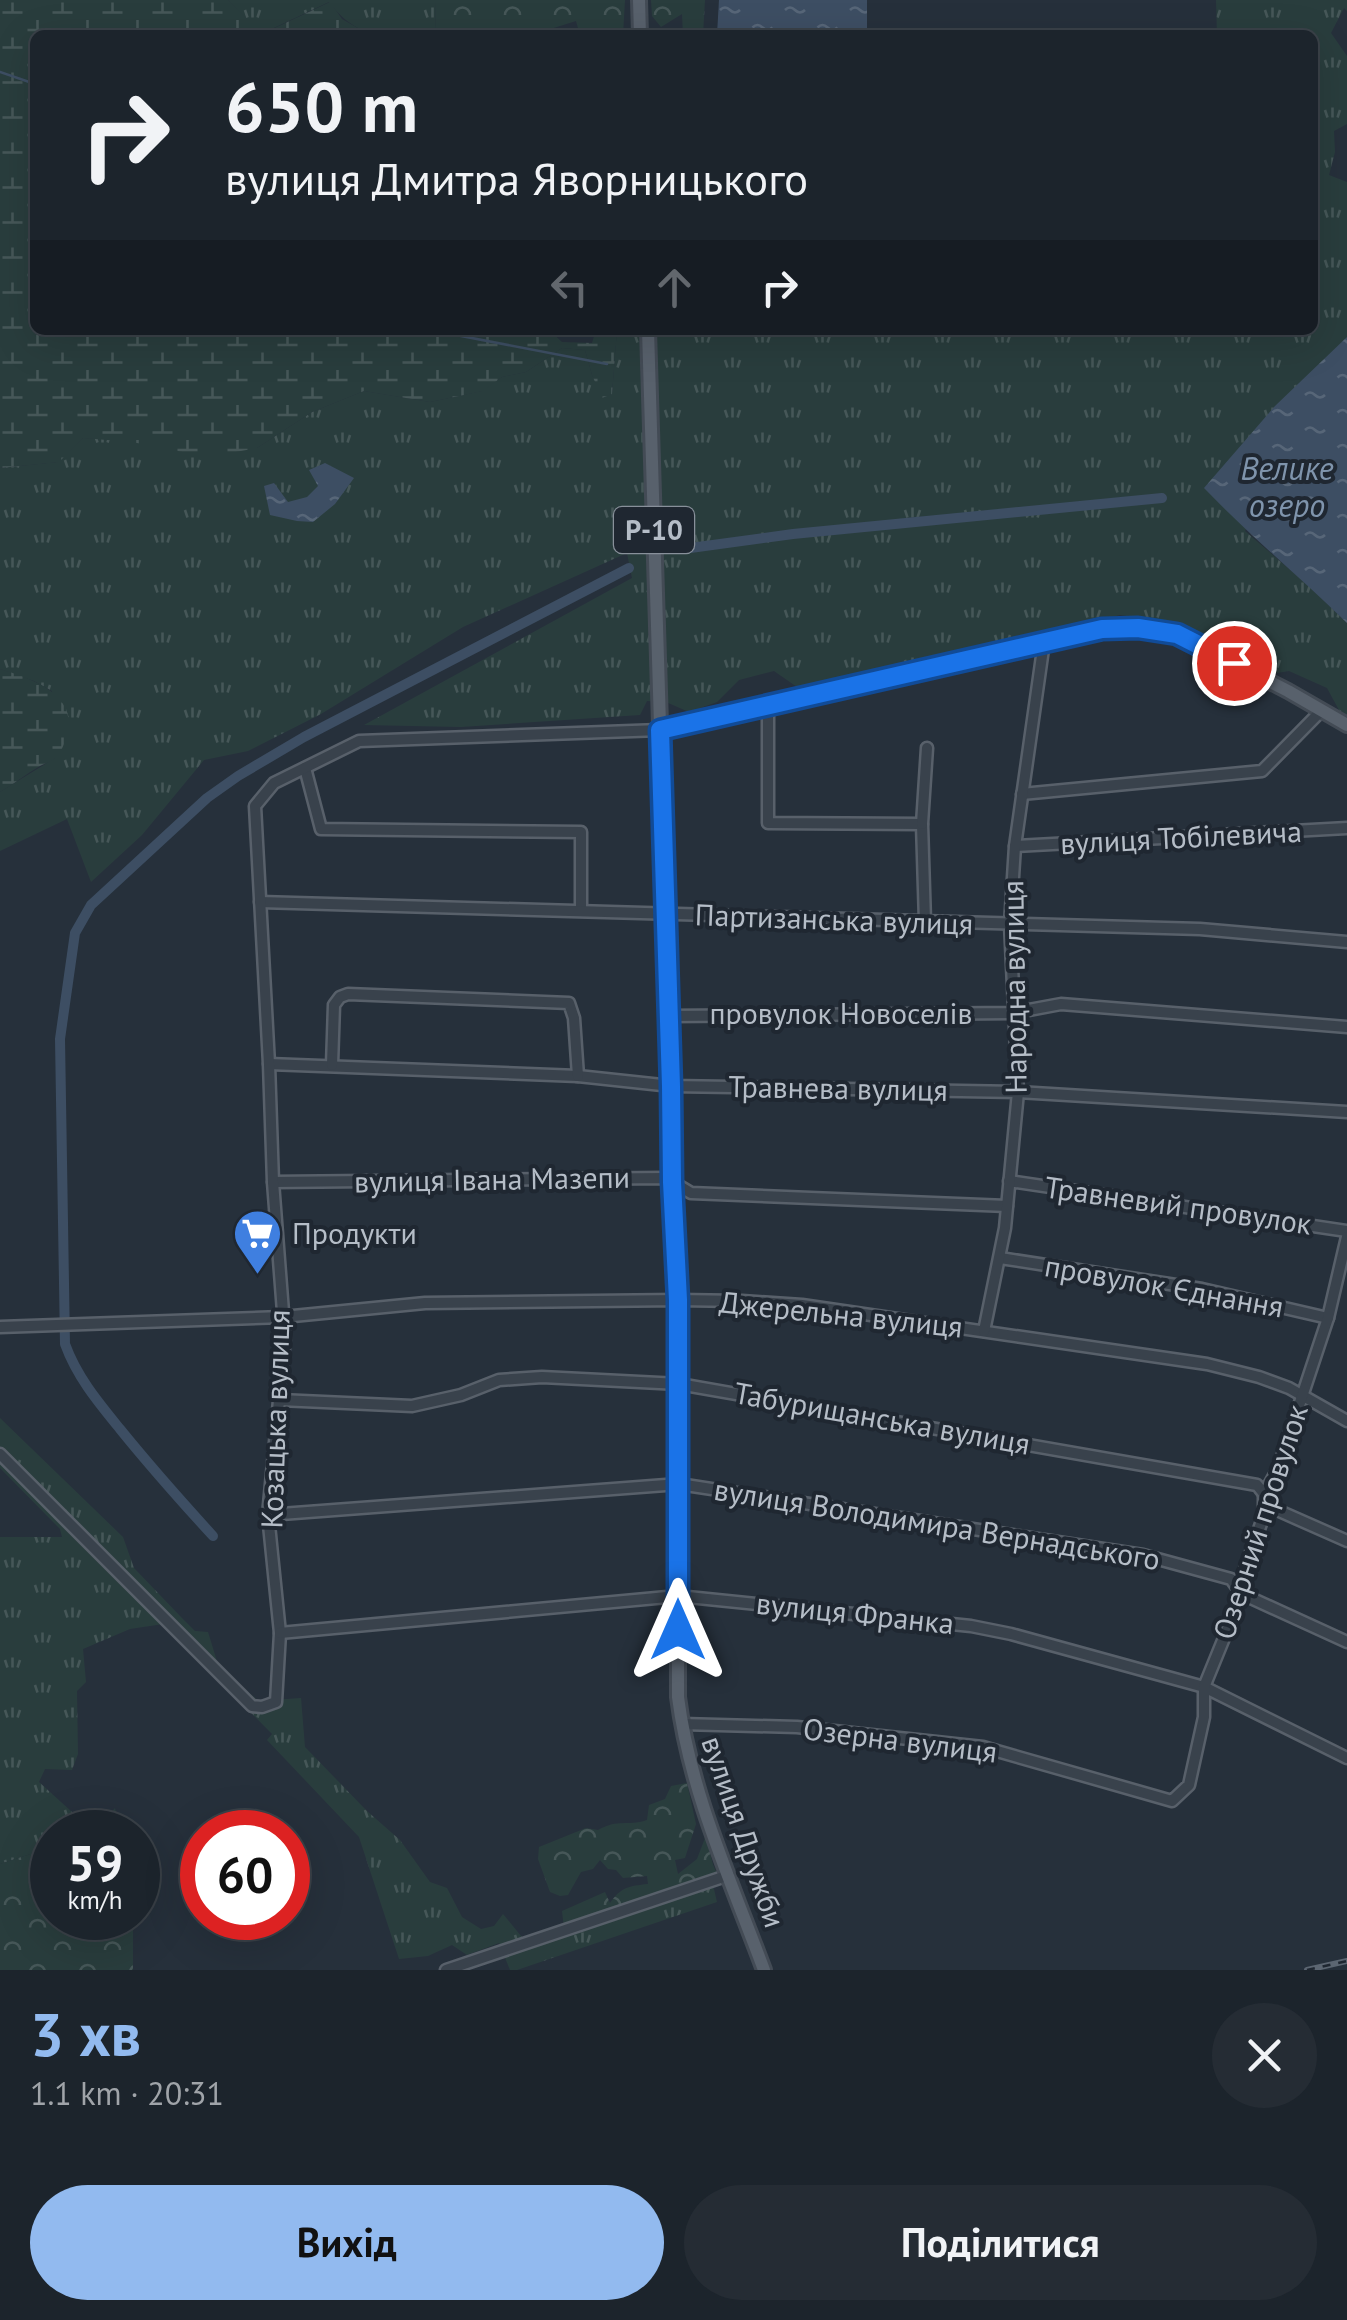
<!DOCTYPE html>
<html lang="uk">
<meta charset="utf-8">
<style>
body{margin:0;font-family:"PT Sans",sans-serif;background:#252c34;color:#f1f3f6;height:100vh;display:flex;flex-direction:column;font-size:38px;white-space:nowrap}
*{box-sizing:border-box;margin:0}
p{font-size:32px;color:#a0a4a9}
.icon{flex:none;width:55px;height:55px;fill:none;stroke:currentColor;stroke-width:2;stroke-linecap:round;stroke-linejoin:round}
.map{position:relative;height:1970px;overflow:hidden}
.details{display:flex;flex-direction:column;background:#1c242c;flex:1}
.details>*{flex:none}
.hud{position:absolute;left:30px;top:30px;width:1288px;height:305px;border-radius:15px;box-shadow:0 10px 40px #0002,0 0 0 2px #3a4148;background:#1c242c;color:#f1f3f6;overflow:hidden}
.speed{position:absolute;left:30px;top:1810px;display:flex;gap:20px;font-size:50px;font-weight:700;text-align:center}
.speed>*{display:grid;place-content:center;width:130px;height:130px;border-radius:50%;background:#1c242c;box-shadow:0 10px 40px #0002,0 0 0 2px #3a4148;line-height:1}
.speed small{font-size:25px;font-weight:400}
.speed .limit{border:15px solid #d22;background:#fff;color:#111}
.pin{position:absolute;display:grid;place-items:center;width:85px;height:85px;color:#fff;margin:-42px;border:5px solid #fff;border-radius:50%;box-shadow:0 2px 10px #0007}
.me{position:absolute;width:110px;margin:-55px;rotate:0deg;stroke-linejoin:round;filter:drop-shadow(0 0 8px #0008)}
.turn{display:flex;align-items:center;gap:35px;height:210px;padding:0 30px;font-size:45px}
.turn .icon{width:130px;height:130px;stroke-width:2.5}
.turn b{display:block;font-size:70px;line-height:85px}
.lanes{display:flex;align-items:center;height:95px;padding:0 30px;background:#0003;justify-content:center;gap:50px;direction:ltr}
.lanes .off{opacity:.35}
.round{display:grid;place-items:center;flex:none;width:105px;height:105px;border-radius:52px;background:#252c34}
.summary{display:flex;align-items:center;justify-content:space-between;height:170px;padding:0 30px}
h1{font-size:60px;font-weight:700;line-height:75px;color:#92baef}
.primary-button{display:flex;gap:20px;margin-top:auto;padding:20px 30px}
.primary-button a{flex:1;height:115px;border-radius:60px;background:#92baef;color:#111;font-size:40px;font-weight:700;line-height:115px;text-align:center}
.primary-button a+a{background:#252c34;color:#f1f3f6}
.map>svg:first-child{display:block}
.grass{fill:url(#grass-tufts)}
.forest{fill:url(#forest-crowns)}
.wetland{fill:url(#wetland-marsh)}
.water{fill:url(#water-ripples)}
.lines{fill:none;stroke-linecap:round;stroke-linejoin:round}
.stream{stroke:#3d4e63;stroke-width:2.5}
.canal{stroke:#3d4e63;stroke-width:10}
.minor-casing{stroke:#58606a;stroke-width:15}
.major-casing{stroke:#434b55;stroke-width:18}
.minor{stroke:#39424c;stroke-width:10}
.major{stroke:#58616c;stroke-width:12}
.rail-casing{stroke:#5c6672;stroke-width:6}
.rail{stroke:#1f2731;stroke-width:2.5;stroke-dasharray:8;stroke-linecap:butt}
.route-casing{stroke:#114b97;stroke-width:25}
.route{stroke:#1a73e8;stroke-width:18}
.labels{text-anchor:middle;stroke-width:8;stroke-linejoin:round;paint-order:stroke}
.shield{fill:#1f2731;stroke:#88909a;stroke-width:2.5}
.shield-label{font-size:28px;font-weight:bold;fill:#b5bdc7}
.street-label{font-size:30px;fill:#b5bdc7;stroke:#1f2731}
.poi-label{font-size:30px;fill:#b5bdc7;stroke:#1f2731;text-anchor:start}
.water-label{font-size:32px;font-style:italic;fill:#7f94ac;stroke:#1f2731}
</style>
<div class="map">
<svg width="1347" height="1970" viewBox="0 0 1347 1970">
<defs>
<pattern id="grass-tufts" width="24" height="20" patternUnits="userSpaceOnUse" patternTransform="scale(2.5)"><rect width="24" height="20" fill="#293d3d"/><path d="M3 7l-1-3M5 7V3M7 7l1-3M15 17l-1-3M17 17v-4M19 17l1-3" fill="none" stroke="#465758"/></pattern>
<pattern id="forest-crowns" width="20" height="18" patternUnits="userSpaceOnUse" patternTransform="scale(2.5)"><rect width="20" height="18" fill="#293d3d"/><path d="M2 6a3 3 0 1 1 6 0M12 15a3 3 0 1 1 6 0" fill="none" stroke="#465758"/></pattern>
<pattern id="wetland-marsh" width="20" height="14" patternUnits="userSpaceOnUse" patternTransform="scale(2.5)"><rect width="20" height="14" fill="#293d3d"/><path d="M1 5h8M5 5V1M11 12h8M15 12V8" fill="none" stroke="#465758"/></pattern>
<pattern id="water-ripples" width="26" height="14" patternUnits="userSpaceOnUse" patternTransform="scale(2.5)"><rect width="26" height="14" fill="#3d4e63"/><path d="M2 4q2-2 4 0t4 0M15 11q2-2 4 0t4 0" fill="none" stroke="#576678"/></pattern>
</defs>
<rect width="100%" height="100%" fill="#26303b"/>
<g class="grass">
<path d="M228,0H435L436,35C389,35 361,44 329,2L261,34Z"/>
<polygon points="1216,0 1347,0 1347,11 1344,8 1331,33 1347,56 1347,124 1334,131 1335,152 1329,175 1347,182 1347,337 1338,348 1245,531 1311,588 1347,623 1347,715 1339,710 1327,688 1289,671 1271,674 1162,621 1120,615 800,689 774,671 739,680 717,702 689,712 666,702 647,701 640,715 461,727 364,725 632,578 627,553 463,627 321,714 248,751 204,760 142,835 91,882 67,819 0,851 0,792 55,758 52,691 34,681 0,669 0,468 58,462 83,438 257,448 312,412 364,391 430,402 482,391 502,377 526,372 562,348 585,350 592,375 603,397 612,394 617,330 1312,330 1312,35 1217,35"/>
<polygon points="0,1418 123,1537 134,1568 181,1617 195,1631 208,1632 219,1668 259,1701 301,1698 305,1747 367,1811 400,1840 430,1882 447,1888 462,1917 481,1929 494,1926 503,1914 530,1947 713,1885 717,1902 517,1970 510,1970 499,1943 467,1955 452,1945 428,1956 399,1959 359,1837 267,1740 272,1734 163,1624 130,1629 83,1649 86,1682 77,1691 78,1754 72,1770 45,1769 39,1782 83,1822 105,1820 115,1808 120,1832 52,1832 52,1847 0,1864 0,1537 62,1537 60,1529 0,1468"/>
</g>
<g class="forest">
<polygon points="435,0 625,0 623,35 580,35 576,21 531,35 436,35"/>
<polygon points="651,0 705,0 703,35 683,35 682,14 661,27 652,16"/>
<path d="M687,1783L696,1824L685,1858L675,1860L678,1874L697,1859L705,1838C711,1850 710,1861 717,1873L711,1878L564,1928L562,1911L605,1892L610,1903C621,1887 629,1886 648,1884L647,1876L623,1878L616,1870L608,1869L600,1860L593,1869L581,1872L568,1895L560,1896L550,1892L538,1859L539,1847L586,1828L598,1830C620,1818 626,1827 647,1820L649,1805L665,1799L671,1786Z"/>
<polygon points="52,1847 52,1918 133,1918 133,1970 0,1970 0,1864"/>
</g>
<g class="wetland">
<polygon points="0,0 228,0 262,34 330,2 342,19 368,34 35,35 35,330 549,330 562,342 592,343 596,330 617,330 612,394 602,398 592,375 585,350 562,348 526,372 502,377 483,391 430,402 364,391 312,412 257,448 208,457 132,442 83,438 59,462 0,468"/>
<path d="M0,669C33,679 81,695 66,739C63,747 60,754 54,759C50,762 44,764 40,766C26,774 14,784 0,792Z"/>
</g>
<g class="water">
<polygon points="719,0 867,0 867,35 717,35"/>
<path d="M1347,337V623C1300,577 1250,536 1204,488L1275,406Z"/>
<polygon points="325,463 354,478 335,504 313,522 297,521 270,515 264,486 274,483 288,502 307,497 318,486 309,470"/>
</g>
<g class="lines">
<g class="stream">
<polyline points="0,72 35,84"/>
<polyline points="430,330 607,364"/>
</g>
<g class="canal">
<polyline points="683,549 793,534 1162,498"/>
<path d="M213,1536C181,1501 150,1466 120,1429C98,1402 77,1377 65,1344L60,1039L75,933L91,905L207,798L238,776L304,737L629,568"/>
</g>
<defs>
<g id="minor">
<polyline points="768,705 768,823 922,824 925,922"/>
<polyline points="305,768 321,829 581,832 581,910"/>
<polyline points="1022,794 1262,771 1322,710"/>
<polyline points="922,824 927,748"/>
<polyline points="1015,846 1347,828"/>
<polyline points="260,902 1200,929 1347,942"/>
<polyline points="669,1016 1013,1013 1061,1004 1347,1027"/>
<polyline points="269,1064 578,1076 671,1086 1018,1092 1347,1112"/>
<polyline points="332,1065 334,1005 340,997 348,994 569,1003 574,1018 578,1076"/>
<polyline points="1009,1181 1347,1231"/>
<polyline points="273,1182 666,1178 691,1193 1007,1206"/>
<polyline points="1000,1258 1202,1289 1328,1318"/>
<polyline points="0,1327 283,1317 425,1303 678,1300 742,1301 802,1305 1207,1364 1259,1377 1289,1388 1347,1421"/>
<polyline points="984,1331 1005,1228 1018,1092 1010,924 1015,846 1044,642"/>
<polyline points="280,1400 412,1406 461,1395 499,1380 542,1377 679,1384 1257,1485 1277,1510 1347,1541"/>
<polyline points="0,1454 252,1706 262,1707 276,1702 280,1633 268,1515 285,1338 273,1182 269,1064 255,806 274,783 359,741 660,730"/>
<polyline points="268,1515 679,1484 1143,1555 1231,1579 1242,1594 1347,1642"/>
<polyline points="280,1633 678,1596 971,1626 1011,1634 1204,1687 1347,1758"/>
<polyline points="682,1724 797,1727 983,1747 1172,1801 1189,1785 1204,1717 1204,1687 1242,1594 1241,1581 1264,1515 1264,1494 1278,1469 1328,1318 1347,1237"/>
<polyline points="446,1970 729,1875"/>
</g>
<g id="major">
<polyline points="639,0 640,35"/>
<path d="M648,330L671,1086L672,1181L678,1300V1697C690,1792 731,1881 764,1970"/>
<polyline points="660,730 1102,629 1139,628 1177,634 1288,691 1347,725"/>
</g>
</defs>
<use href="#minor" class="minor-casing"/>
<use href="#major" class="major-casing"/>
<use href="#minor" class="minor"/>
<use href="#major" class="major"/>
<defs>
<polyline id="rail" points="1307,1970 1347,1961"/>
</defs>
<use href="#rail" class="rail-casing"/>
<use href="#rail" class="rail"/>
</g>
<g class="lines">
<defs>
<polyline id="route" points="678,1630 678,1300 672,1182 671,1086 660,730 1102,629 1138,628 1177,634 1234,663"/>
</defs>
<use href="#route" class="route-casing"/>
<use href="#route" class="route"/>
</g>
<defs>
<symbol id="supermarket-pin" viewBox="-11 -11 22 30"><path d="M0 17L-7.5 6A9.5 9.5 0 1 1 7.5 6Z" fill="#3f7fe0" stroke="#1f2731"/><path d="M-6-5.5h2.5l.6 2H6L4.5 2H-2.5L-4.4-4H-6ZM-1.5 3.2a1.3 1.3 0 1 0 .1 0ZM3 3.2a1.3 1.3 0 1 0 .1 0Z" fill="#fff"/></symbol>
</defs>
<g fill-rule="evenodd">
<use href="#supermarket-pin" x="230" y="1206" width="55" height="75"/>
</g>
<g class="labels">
<rect class="shield" x="614" y="507" width="80" height="46" rx="8"/>
<g class="shield-label">
<text x="654" y="540">Р-10</text>
</g>
<g class="street-label">
<text transform="translate(1181 838) rotate(-3)" y="10">вулиця Тобілевича</text>
<text transform="translate(834 920) rotate(2)" y="10">Партизанська вулиця</text>
<text transform="translate(1015 987) rotate(-91)" y="10">Народна вулиця</text>
<text x="841" y="1024">провулок Новоселів</text>
<text transform="translate(838 1089) rotate(1)" y="10">Травнева вулиця</text>
<text transform="translate(492 1180) rotate(-1)" y="10">вулиця Івана Мазепи</text>
<text transform="translate(1178 1206) rotate(8)" y="10">Травневий провулок</text>
<text transform="translate(1164 1287) rotate(10)" y="10">провулок Єднання</text>
<text transform="translate(841 1315) rotate(6)" y="10">Джерельна вулиця</text>
<text transform="translate(276 1419) rotate(-88)" y="10">Козацька вулиця</text>
<text transform="translate(882 1419) rotate(10)" y="10">Табурищанська вулиця</text>
<text transform="translate(1261 1522) rotate(-72)" y="10">Озерний провулок</text>
<text transform="translate(937 1525) rotate(9)" y="10">вулиця Володимира Вернадського</text>
<text transform="translate(855 1614) rotate(6)" y="10">вулиця Франка</text>
<text transform="translate(900 1741) rotate(7)" y="10">Озерна вулиця</text>
<text transform="translate(743 1832) rotate(71)" y="10">вулиця Дружби</text>
</g>
<g class="poi-label">
<text x="292" y="1244">Продукти</text>
</g>
<g class="water-label">
<text x="1287" y="480">Велике<tspan x="1287" dy="37">озеро</tspan></text>
</g>
</g>
</svg>
<div class="speed"><div>59<small>km/h</small></div><div class="limit">60</div></div>
<div class="pin" style="left:1234px;top:663px;background:#d93025"><svg class="icon" aria-label="arrive" viewBox="0 0 24 24"><path d="M6 21V4h12l-3 4 3 4H6"/></svg></div>
<svg class="me" style="left:678px;top:1630px" viewBox="-20 -20 40 40"><path d="M0-17L14 15 0 8-14 15z" fill="#1a73e8" stroke="#fff" stroke-width="4"/></svg>
<div class="hud">
<div class="turn"><svg class="icon" aria-label="right" viewBox="0 0 24 24"><path d="M7 20v-9h11M14 6l5 5-5 5"/></svg><div><b>650 m</b>вулиця Дмитра Яворницького</div></div>
<div class="lanes"><svg class="icon off" aria-label="left" viewBox="0 0 24 24"><path d="M17 20v-9H6M10 6l-5 5 5 5"/></svg><svg class="icon off" aria-label="ahead" viewBox="0 0 24 24"><path d="M12 20V5M6 11l6-6 6 6"/></svg><svg class="icon" aria-label="right" viewBox="0 0 24 24"><path d="M7 20v-9h11M14 6l5 5-5 5"/></svg></div>
</div>
</div>
<section class="details">
<div class="summary"><div><h1>3 хв</h1><p>1.1 km · 20:31</p></div><a class="round"><svg class="icon" aria-label="close" viewBox="0 0 24 24"><path d="M6 6l12 12M18 6L6 18"/></svg></a></div>
<div class="primary-button"><a>Вихід</a><a>Поділитися</a></div>
</section>
